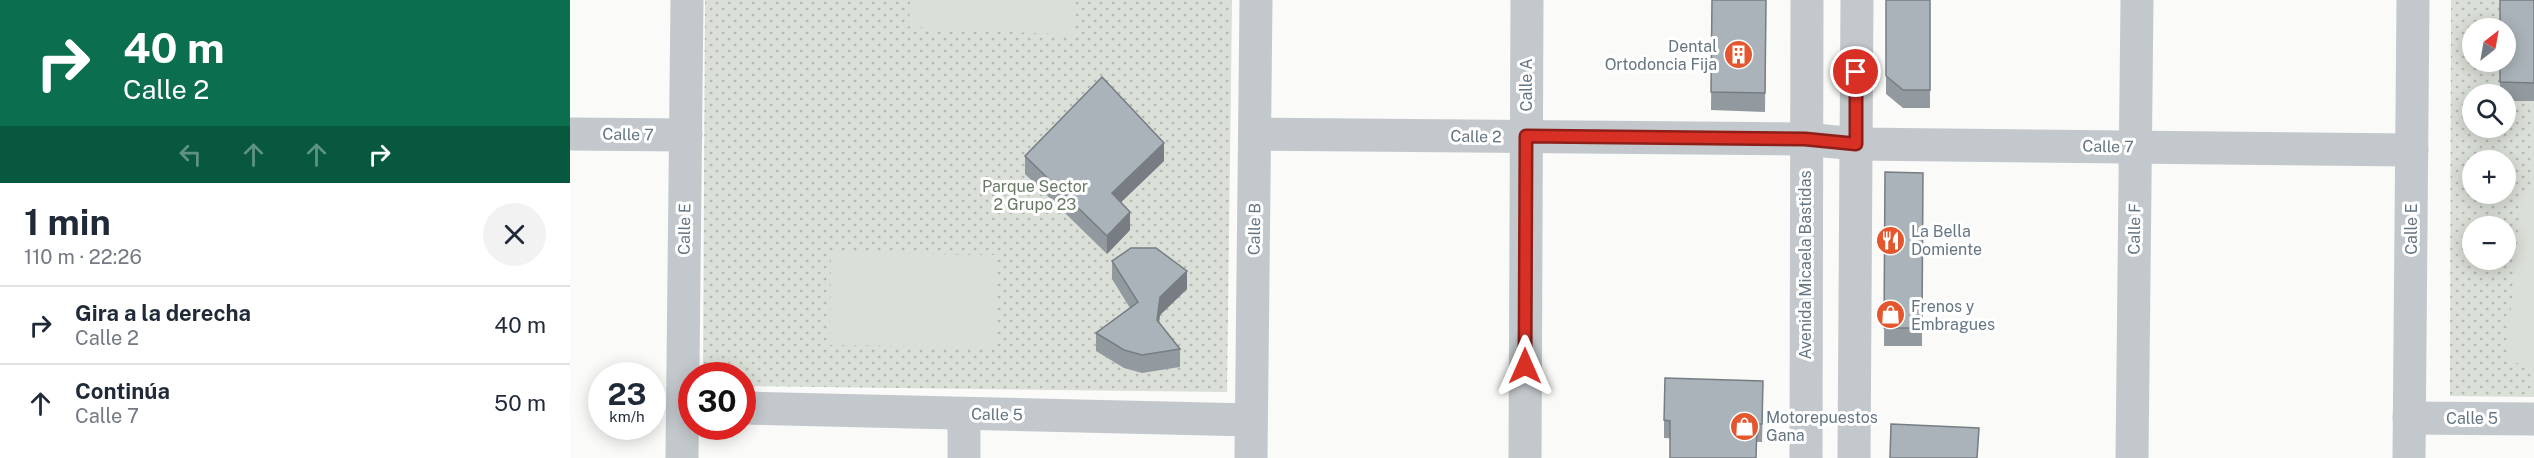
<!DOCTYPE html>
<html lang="es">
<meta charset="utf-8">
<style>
body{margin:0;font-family:"Public Sans",sans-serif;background:#f2f2f3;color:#1f2937;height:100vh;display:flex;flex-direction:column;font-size:22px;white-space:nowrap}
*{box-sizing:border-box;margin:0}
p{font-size:20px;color:#747a83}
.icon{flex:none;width:33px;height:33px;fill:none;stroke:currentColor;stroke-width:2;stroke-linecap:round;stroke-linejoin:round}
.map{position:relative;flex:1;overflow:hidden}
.sheet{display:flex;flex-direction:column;background:#fff;width:570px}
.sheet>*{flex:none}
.guide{background:#0b6e4f;color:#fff;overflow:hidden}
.needle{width:39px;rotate:31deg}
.controls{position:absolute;left:1892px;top:18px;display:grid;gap:12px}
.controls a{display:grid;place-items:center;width:54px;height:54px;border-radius:50%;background:#fff;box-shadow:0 3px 15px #0003;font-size:30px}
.speed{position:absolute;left:18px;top:362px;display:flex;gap:12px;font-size:30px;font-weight:700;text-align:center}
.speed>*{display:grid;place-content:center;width:78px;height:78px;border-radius:50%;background:#fff;box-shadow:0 3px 15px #0003;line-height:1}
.speed small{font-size:15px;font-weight:400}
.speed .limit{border:9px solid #d22;background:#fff;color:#111}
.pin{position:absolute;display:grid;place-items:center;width:51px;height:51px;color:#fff;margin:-26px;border:3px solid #fff;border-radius:50%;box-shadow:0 2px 6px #0007}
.me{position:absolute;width:66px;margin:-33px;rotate:0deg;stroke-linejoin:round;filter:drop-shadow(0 0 4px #0008)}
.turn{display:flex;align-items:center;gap:21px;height:126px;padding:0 24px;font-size:27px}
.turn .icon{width:78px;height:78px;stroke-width:2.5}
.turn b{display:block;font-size:42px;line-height:51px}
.lanes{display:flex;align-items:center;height:57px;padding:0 24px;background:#0003;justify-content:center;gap:30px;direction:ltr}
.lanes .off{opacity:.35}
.round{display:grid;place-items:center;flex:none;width:63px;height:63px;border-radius:32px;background:#f2f2f3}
.overview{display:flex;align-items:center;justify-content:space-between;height:102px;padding:0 24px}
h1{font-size:36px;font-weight:700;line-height:45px}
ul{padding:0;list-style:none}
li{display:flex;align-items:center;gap:18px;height:78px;padding:0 24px;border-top:2px solid #e0e1e3}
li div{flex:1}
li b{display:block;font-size:22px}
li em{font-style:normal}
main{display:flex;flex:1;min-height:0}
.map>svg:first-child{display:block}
.park{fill:url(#park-dots);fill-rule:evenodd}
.pitch{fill:#dadfd7}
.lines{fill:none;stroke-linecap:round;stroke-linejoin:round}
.minor{stroke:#c3c8cc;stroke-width:33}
.wall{fill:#929a9f}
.shaded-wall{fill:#777d82}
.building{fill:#aab3b9;stroke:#777d82;stroke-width:1.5}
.route-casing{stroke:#8d1f18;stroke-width:15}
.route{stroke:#d93025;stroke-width:10}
.labels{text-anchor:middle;stroke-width:6;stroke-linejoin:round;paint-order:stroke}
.poi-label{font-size:16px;fill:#657683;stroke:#fff;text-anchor:start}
.street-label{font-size:16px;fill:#657683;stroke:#fff}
.park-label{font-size:16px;fill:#687a64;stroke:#fff}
</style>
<main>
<section class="sheet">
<div class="guide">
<div class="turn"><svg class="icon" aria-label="right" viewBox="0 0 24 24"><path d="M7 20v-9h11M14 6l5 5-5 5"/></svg><div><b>40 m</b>Calle 2</div></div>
<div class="lanes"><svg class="icon off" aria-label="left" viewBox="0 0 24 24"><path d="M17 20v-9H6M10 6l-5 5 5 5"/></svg><svg class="icon off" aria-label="ahead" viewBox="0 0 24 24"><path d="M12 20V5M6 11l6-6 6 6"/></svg><svg class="icon off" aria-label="ahead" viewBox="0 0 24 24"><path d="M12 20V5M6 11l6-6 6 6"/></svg><svg class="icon" aria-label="right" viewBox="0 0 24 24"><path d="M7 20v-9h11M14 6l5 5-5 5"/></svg></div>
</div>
<div class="overview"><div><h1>1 min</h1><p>110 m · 22:26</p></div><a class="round"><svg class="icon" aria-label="close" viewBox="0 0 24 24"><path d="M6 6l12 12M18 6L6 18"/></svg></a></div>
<ul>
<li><svg class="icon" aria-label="right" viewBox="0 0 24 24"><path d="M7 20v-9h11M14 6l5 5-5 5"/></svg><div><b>Gira a la derecha</b><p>Calle 2</p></div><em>40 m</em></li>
<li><svg class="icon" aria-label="ahead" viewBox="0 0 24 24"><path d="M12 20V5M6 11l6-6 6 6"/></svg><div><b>Continúa</b><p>Calle 7</p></div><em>50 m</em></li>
</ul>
</section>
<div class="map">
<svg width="1964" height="458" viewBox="0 0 1964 458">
<defs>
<pattern id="park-dots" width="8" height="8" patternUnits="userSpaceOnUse" patternTransform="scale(1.5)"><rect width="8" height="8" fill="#dadfd7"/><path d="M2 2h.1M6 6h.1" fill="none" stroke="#b4b9b4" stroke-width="1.8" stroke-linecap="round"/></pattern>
</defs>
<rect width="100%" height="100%" fill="#fafaf8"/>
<g class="park">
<polygon points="135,0 662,0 657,392 173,386 172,375 133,375"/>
<path d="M1881,0H1964V397L1880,396ZM1902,28H1935V62H1902ZM1902,94H1935V128H1902ZM1902,160H1935V194H1902ZM1902,226H1935V260H1902Z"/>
</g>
<g class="pitch">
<polygon points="340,0 506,0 505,35 339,27"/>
<polygon points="1952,191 1964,193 1964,365 1936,362"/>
<polygon points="261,253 425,255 425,347 260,345"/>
</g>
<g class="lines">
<g class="minor">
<polyline points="0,134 116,135"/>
<polyline points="685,134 1235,139 1286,144 1842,150"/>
<polyline points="172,408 681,420"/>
<polyline points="1839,418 1964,419"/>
<polyline points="112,458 117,0"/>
<polyline points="394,458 394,414"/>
<polyline points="681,458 686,0"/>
<polyline points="955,458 957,0"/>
<polyline points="1236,458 1237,0"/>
<polyline points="1284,458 1287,0"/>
<polyline points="1562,458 1567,0"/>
<polyline points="1839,458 1843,0"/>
</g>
</g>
<g class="wall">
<polygon points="1142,0 1196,0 1195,112 1141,110"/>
<polygon points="1316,0 1360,0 1360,108 1333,108 1316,94"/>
<polygon points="1964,0 1964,101 1935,101 1935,94 1930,94 1930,62"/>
<polygon points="455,156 594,161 551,202 560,230 537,254 455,174"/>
<polygon points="1315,172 1353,173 1352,346 1314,346"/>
<polygon points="542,261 617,289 590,315 589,322 610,349 610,367 572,373 554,368 526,351 526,333 560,308 542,279"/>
<polygon points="1193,399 1192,442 1094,438 1094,420"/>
</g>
<g class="shaded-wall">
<polygon points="594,143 594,161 542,211 542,193"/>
<polygon points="560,212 560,230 537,254 537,236"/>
<polygon points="617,271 617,289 590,315 587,338 587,320 590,297"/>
</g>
<g class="building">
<polygon points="1142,0 1196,0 1195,93 1141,92"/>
<polygon points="1316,0 1360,0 1360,90 1333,90 1316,76"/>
<polygon points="1930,0 1964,0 1964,83 1930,82 1930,62 1935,62 1935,28 1930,28"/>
<polygon points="532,77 594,143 542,193 560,212 537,236 455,156"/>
<polygon points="1315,172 1353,173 1352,328 1314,328"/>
<polygon points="561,248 586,248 617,271 590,297 587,320 610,349 572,355 554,350 526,333 568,302 542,261"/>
<polygon points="1095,378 1193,381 1192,424 1187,424 1186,458 1100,458 1100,421 1094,420"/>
<polygon points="1321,424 1409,428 1407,458 1320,458"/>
</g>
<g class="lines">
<defs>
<polyline id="route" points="955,366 956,136 1235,139 1286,144 1286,72"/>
</defs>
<use href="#route" class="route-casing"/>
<use href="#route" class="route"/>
</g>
<defs>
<symbol id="building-disc" viewBox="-11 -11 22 22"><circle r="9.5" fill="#e4572e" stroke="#fff"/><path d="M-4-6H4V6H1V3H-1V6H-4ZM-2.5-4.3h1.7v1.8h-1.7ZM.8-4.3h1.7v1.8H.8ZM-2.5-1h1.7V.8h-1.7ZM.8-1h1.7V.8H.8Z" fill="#fff"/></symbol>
<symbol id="restaurant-disc" viewBox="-11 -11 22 22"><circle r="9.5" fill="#e4572e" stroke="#fff"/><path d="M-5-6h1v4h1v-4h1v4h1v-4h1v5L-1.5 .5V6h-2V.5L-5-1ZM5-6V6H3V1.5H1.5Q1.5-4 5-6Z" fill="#fff"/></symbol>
<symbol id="shop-disc" viewBox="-11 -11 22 22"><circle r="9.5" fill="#e4572e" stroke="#fff"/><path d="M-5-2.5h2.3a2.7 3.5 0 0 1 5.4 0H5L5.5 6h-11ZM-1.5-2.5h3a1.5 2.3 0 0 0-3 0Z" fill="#fff"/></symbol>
</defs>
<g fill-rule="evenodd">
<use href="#building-disc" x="1152" y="38" width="33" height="33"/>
<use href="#restaurant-disc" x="1304" y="224" width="33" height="33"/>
<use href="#shop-disc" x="1304" y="298" width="33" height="33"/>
<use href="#shop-disc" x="1158" y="410" width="33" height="33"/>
</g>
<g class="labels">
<g class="poi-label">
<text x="1147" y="52" text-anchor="end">Dental<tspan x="1147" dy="18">Ortodoncia Fija</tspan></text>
<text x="1341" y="237">La Bella<tspan x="1341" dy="18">Domiente</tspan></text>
<text x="1341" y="312">Frenos y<tspan x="1341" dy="18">Embragues</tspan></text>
<text x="1196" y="423">Motorepuestos<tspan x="1196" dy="18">Gana</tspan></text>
</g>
<g class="street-label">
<text transform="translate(956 85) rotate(-90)" y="6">Calle A</text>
<text transform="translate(58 134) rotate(1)" y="6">Calle 7</text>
<text transform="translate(906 136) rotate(1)" y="6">Calle 2</text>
<text transform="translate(1538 146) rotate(1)" y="6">Calle 7</text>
<text transform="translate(114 229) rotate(-89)" y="6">Calle E</text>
<text transform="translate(684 229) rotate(-89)" y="6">Calle B</text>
<text transform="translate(1564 229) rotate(-89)" y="6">Calle F</text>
<text transform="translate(1841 229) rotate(-90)" y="6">Calle E</text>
<text transform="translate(1235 265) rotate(-90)" y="6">Avenida Micaela Bastidas</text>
<text transform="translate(427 414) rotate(1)" y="6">Calle 5</text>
<text x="1902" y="424">Calle 5</text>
</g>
<g class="park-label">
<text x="465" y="192">Parque Sector<tspan x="465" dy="18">2 Grupo 23</tspan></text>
</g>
</g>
</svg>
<div class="controls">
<a><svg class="needle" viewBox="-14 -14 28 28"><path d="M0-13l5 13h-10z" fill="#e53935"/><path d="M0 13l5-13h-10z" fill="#747a83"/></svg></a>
<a><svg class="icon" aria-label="search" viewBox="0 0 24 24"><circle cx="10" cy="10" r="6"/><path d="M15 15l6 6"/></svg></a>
<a>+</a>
<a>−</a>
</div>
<div class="speed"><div>23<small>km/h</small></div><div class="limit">30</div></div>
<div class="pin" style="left:1286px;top:72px;background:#d93025"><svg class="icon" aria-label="arrive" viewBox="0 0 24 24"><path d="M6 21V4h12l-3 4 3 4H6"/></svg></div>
<svg class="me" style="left:955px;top:366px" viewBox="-20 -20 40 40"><path d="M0-17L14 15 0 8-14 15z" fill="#d93025" stroke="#fff" stroke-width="4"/></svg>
</div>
</main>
